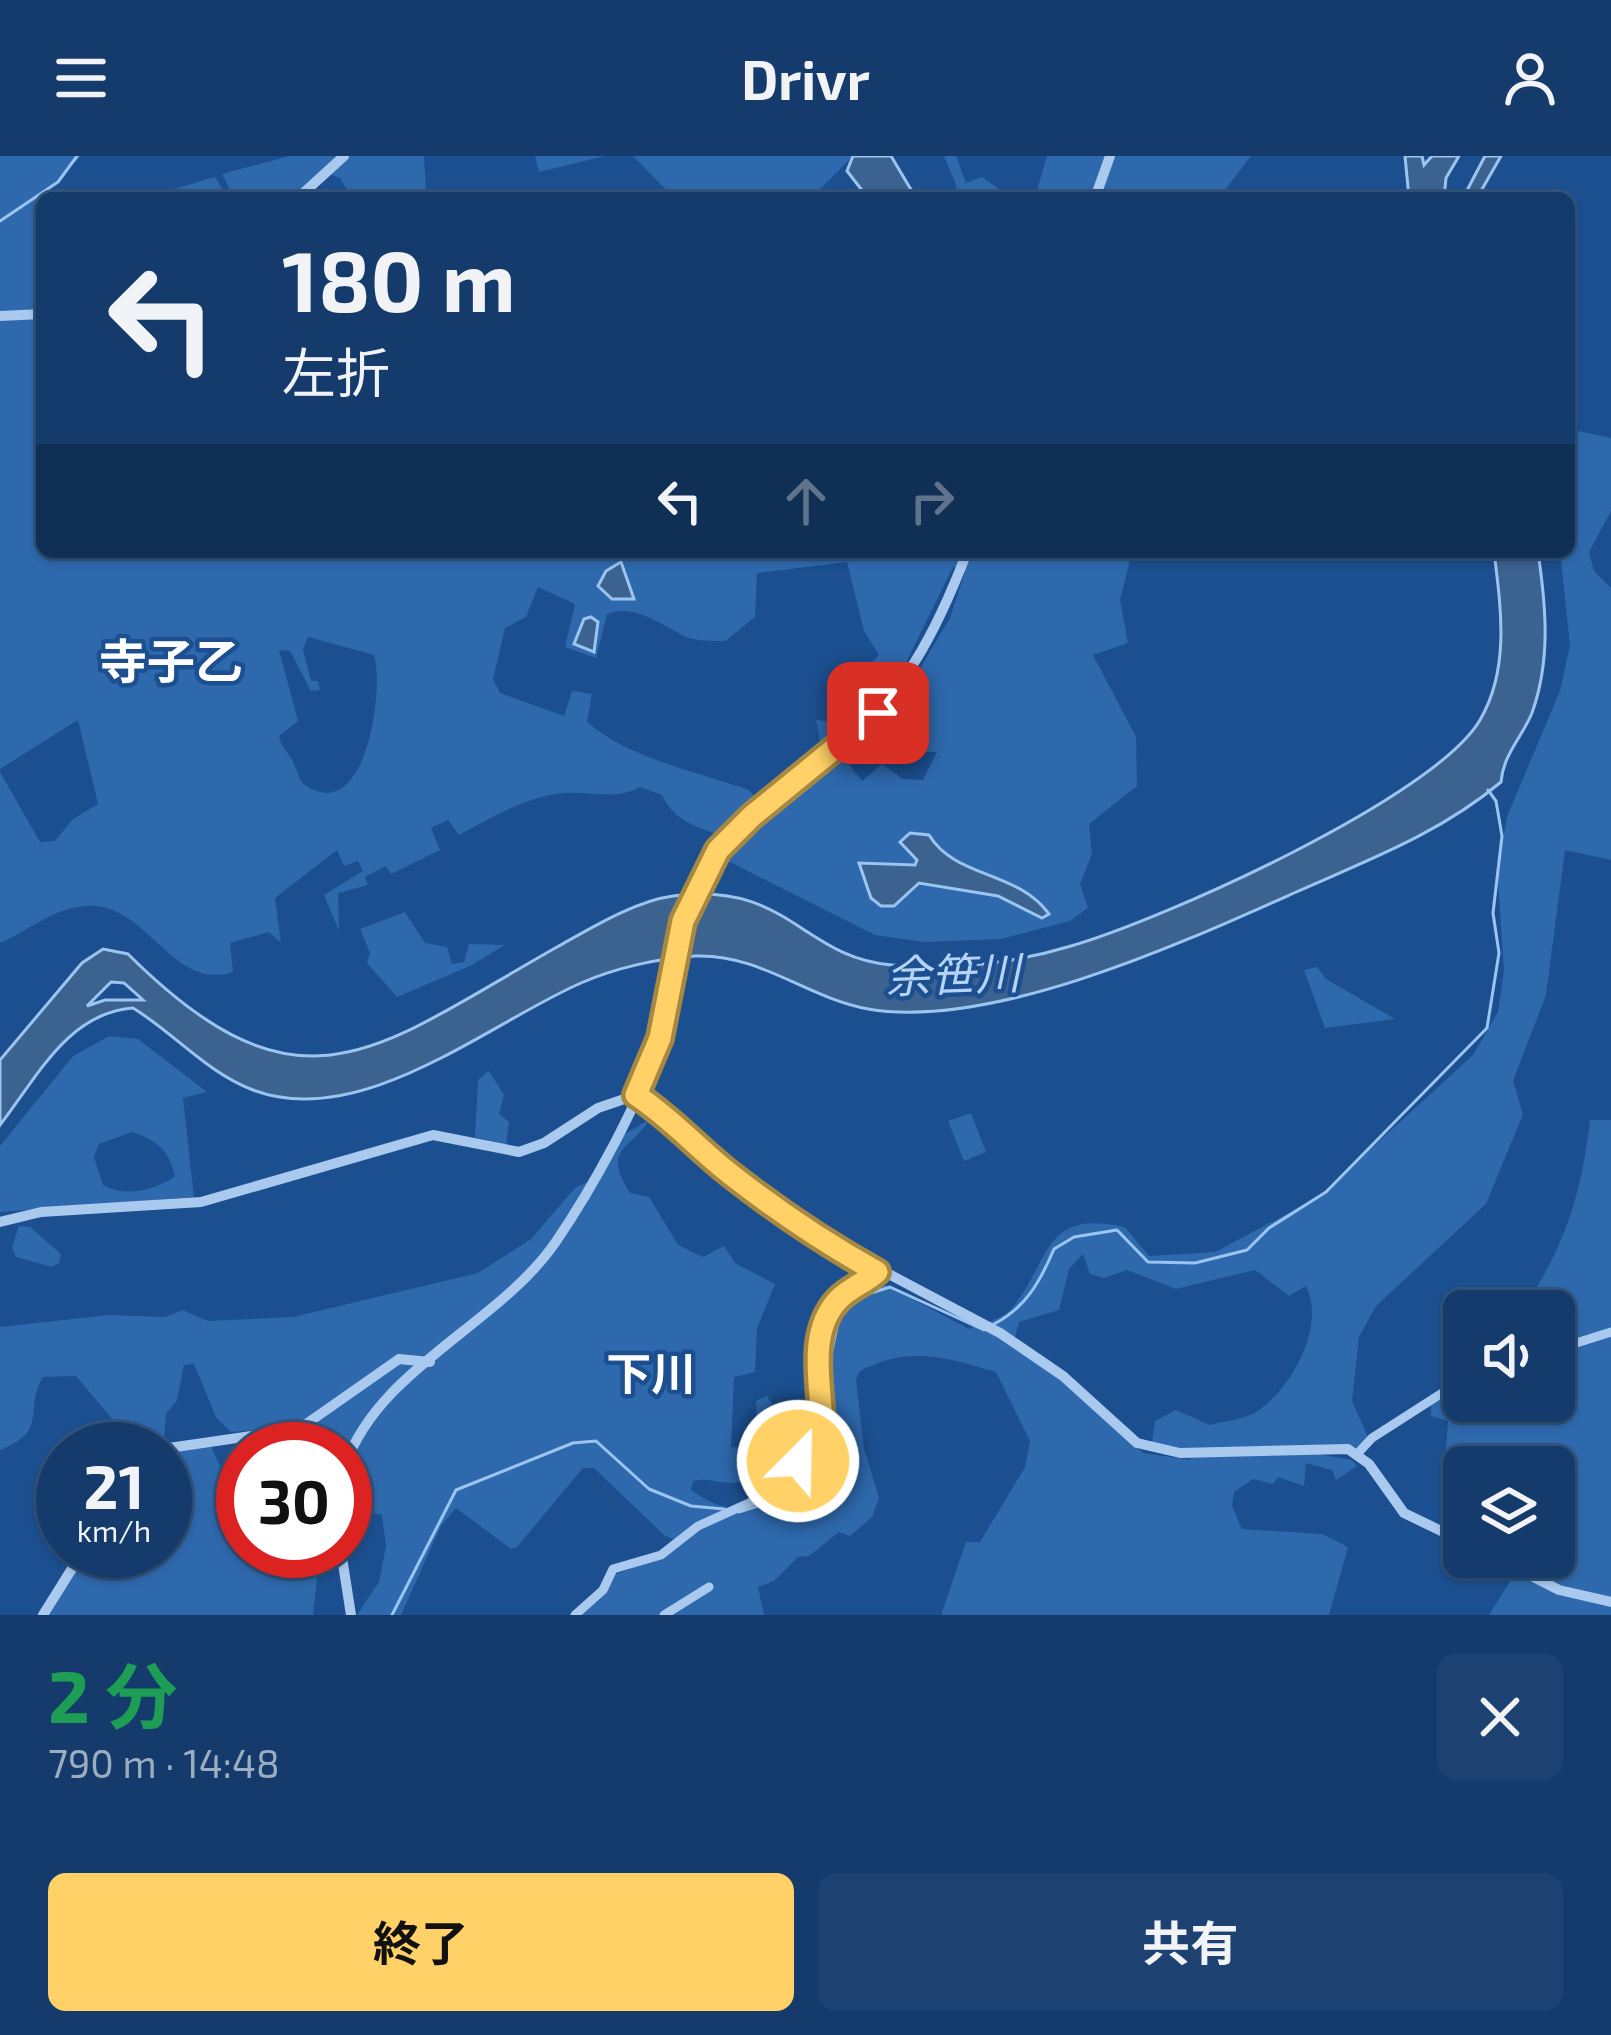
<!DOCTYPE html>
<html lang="ja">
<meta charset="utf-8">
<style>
body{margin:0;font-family:"Exo 2","Noto Sans JP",sans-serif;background:#1d4271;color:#f1f3f6;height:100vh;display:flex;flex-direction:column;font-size:45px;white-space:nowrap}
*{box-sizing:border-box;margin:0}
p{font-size:39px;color:#9dadc1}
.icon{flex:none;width:66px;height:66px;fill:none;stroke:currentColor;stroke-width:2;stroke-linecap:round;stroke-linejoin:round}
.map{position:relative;height:1459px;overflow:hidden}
.drawer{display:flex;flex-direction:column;background:#143b6b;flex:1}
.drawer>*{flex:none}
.hud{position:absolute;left:36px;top:36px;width:1539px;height:366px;border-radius:18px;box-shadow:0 3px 9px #0004,0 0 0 3px #33557e;background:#143b6b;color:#f1f3f6;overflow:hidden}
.tools{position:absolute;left:1443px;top:1134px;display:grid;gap:24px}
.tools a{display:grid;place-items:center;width:132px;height:132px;border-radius:18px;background:#143b6b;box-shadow:0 3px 9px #0004,0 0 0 3px #33557e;font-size:60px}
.speed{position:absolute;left:36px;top:1266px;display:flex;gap:24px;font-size:60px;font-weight:700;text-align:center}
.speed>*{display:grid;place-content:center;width:156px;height:156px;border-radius:50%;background:#143b6b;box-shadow:0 3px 9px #0004,0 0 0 3px #33557e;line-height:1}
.speed small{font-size:30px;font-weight:400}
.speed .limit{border:18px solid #d22;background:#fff;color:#111}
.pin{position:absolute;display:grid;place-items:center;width:102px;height:102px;color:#fff;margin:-51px;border-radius:24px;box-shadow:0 6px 18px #0006}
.me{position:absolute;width:132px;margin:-66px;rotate:23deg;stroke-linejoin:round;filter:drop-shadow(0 0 9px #0008)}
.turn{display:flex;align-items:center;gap:42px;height:252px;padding:0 48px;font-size:54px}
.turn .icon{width:156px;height:156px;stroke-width:2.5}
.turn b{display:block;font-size:84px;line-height:102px}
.lanes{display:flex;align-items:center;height:114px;padding:0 48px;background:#0003;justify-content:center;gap:60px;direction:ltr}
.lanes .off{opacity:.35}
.round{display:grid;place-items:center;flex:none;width:126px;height:126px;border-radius:18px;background:#1d4271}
.summary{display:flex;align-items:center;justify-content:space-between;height:204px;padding:0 48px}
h1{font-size:72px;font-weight:700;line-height:90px;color:#1e9e55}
.primary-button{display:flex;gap:24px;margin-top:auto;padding:24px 48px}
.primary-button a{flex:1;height:138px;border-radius:18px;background:#ffd166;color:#111;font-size:48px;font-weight:700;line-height:138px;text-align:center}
.primary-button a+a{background:#1d4271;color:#f1f3f6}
header{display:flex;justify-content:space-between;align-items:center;height:156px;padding:0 48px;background:#143b6b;font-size:54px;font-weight:700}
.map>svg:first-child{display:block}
.green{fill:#2e69ad;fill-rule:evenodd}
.water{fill:#3c6290;stroke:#9cc4f0;stroke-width:3;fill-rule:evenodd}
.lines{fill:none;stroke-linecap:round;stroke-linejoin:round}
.stream{stroke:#9cc4f0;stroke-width:3}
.minor{stroke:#a9c9ee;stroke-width:9}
.tertiary{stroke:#a9c9ee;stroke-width:10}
.route-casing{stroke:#a68842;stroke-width:30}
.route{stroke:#ffd166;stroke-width:21}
.labels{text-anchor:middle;stroke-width:9;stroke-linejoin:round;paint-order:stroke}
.water-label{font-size:45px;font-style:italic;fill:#b5d3f5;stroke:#1b4f8f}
.neighbourhood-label{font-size:45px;font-weight:bold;fill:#fff;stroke:#1b4f8f}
.quarter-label{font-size:48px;font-weight:bold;fill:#fff;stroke:#1b4f8f}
</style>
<header><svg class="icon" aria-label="menu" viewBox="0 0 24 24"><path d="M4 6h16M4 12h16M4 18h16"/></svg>Drivr<svg class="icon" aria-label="person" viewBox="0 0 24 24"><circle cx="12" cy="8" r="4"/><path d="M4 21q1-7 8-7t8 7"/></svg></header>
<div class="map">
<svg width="1611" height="1459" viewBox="0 0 1611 1459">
<rect width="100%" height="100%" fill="#1b4f8f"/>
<g class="green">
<path d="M0,0H81L39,45L42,396H1132L1120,444L1128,487L1093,499L1136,581L1137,630L1089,668L1092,698L1080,728L1088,752L1070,765L1001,783L924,786L875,779L722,702L753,668L842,599L862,625L882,608L903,623L923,624L937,596H919L908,584L927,549L907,534L950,462L965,416L953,411L897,525L822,597L816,564L832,566L851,528L879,499L864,475L847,406L757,417L755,461L725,485C712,485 696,485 684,480C661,469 635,447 607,458L596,502L565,491L575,448L538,431L526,461L505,472L493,523L500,537L564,560L572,535L592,538L587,566C630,603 695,615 749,634L758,645L734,670L717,678C693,670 673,663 662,639L640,631C613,646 586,633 556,638C522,643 489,663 459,679L448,664L431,672L440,694L391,718L386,710L365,721L368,729L338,737L339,775L324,739L363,715L358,705L344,710L337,694L275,742L281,787L269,776L230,787L233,816C173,837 147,745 86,750C53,752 30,774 0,787V616L40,686L55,685L73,663L98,648L78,564L0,613ZM308,481L374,499C384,531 368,653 317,635C301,630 300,624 295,610C290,596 283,596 279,580L298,565L279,494L290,495L311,535L320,534L318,525H311L303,493ZM910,677L952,714L912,727L866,728L867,720L899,708L915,709L917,704L904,693Z"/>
<polygon points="289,0 424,0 426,35 416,42 352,42 340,22 324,16 293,42 234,42 222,18"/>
<polygon points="535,0 605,0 539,16"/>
<polygon points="633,0 853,0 811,42 674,42"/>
<polygon points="944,0 956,0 966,27 982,21 1006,38 1035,41 1047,0 1251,0 1219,42 942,42 957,31"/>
<polygon points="215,21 228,42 143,42"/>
<path d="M1569,273L1611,282V355L1589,396L1594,415L1611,432V704L1565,694L1546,839L1513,925L1523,958L1486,1048L1376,1150L1359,1181L1352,1245L1368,1281L1357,1292L1333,1289L1306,1296L1352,1304L1357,1310L1336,1324L1332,1314L1306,1307L1304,1330L1278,1321L1273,1328L1253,1323L1234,1336L1232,1350L1242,1373L1322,1378L1348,1391L1329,1459H941L966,1386H980L1025,1311L1030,1285L996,1216C946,1201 905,1189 859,1216L856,1224L864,1293L879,1342L872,1361L850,1380L839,1376L809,1400L798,1401L774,1425L758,1431L764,1459H579L616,1418L667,1400L681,1387L664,1379L594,1312H583L517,1391L511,1393L456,1352L441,1370L401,1459H357L379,1426L386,1390L382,1359L345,1351V1293H282L277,1272L231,1276L216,1261L194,1208L184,1209L177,1244L166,1258L163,1293H123L118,1270L76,1220L43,1221C23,1254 50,1275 0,1294V1171L109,1159L165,1161L183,1154L208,1165L293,1161L478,1117L531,1083L575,1032L596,1022L621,980L649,964C631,994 601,992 630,1037L649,1041L678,1089L703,1101L724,1090L735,1107L775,1128L757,1172L755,1216L734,1221L731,1291L758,1293L756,1245L767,1240L789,1275C773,1297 764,1326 732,1327C718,1327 707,1321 693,1325L691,1334C758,1382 790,1326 826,1278C827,1221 809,1151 876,1124L969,1173C982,1167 1002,1164 1011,1153C1051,1107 1040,1052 1125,1071L1149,1100L1215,1096L1317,1042L1473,899L1498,856L1504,814L1497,712L1508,658L1560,535L1570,489L1560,396H1569ZM1083,1098L1090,1118L1104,1122L1127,1114L1176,1133L1255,1114L1289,1140L1306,1130C1326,1169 1292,1233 1256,1256C1245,1263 1224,1265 1210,1269L1176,1254L1155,1265L1152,1286L1182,1293L1191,1304L1143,1297L1062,1222L1013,1189L1019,1166L1059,1154L1069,1113Z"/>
<polygon points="405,756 425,787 447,791 452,808 464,806 469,788 505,789 470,810 397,841 367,807 370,797 360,773"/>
<polygon points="1317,811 1326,823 1395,863 1325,872 1304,814"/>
<path d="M109,880L138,883L207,936L183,942L194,1041L0,1056V990L73,900ZM132,976C157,984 170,995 175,1021C152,1034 127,1042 103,1029L94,1001L99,988Z"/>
<polygon points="489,915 504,939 499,958 509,966 506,989 475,981 478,924"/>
<polygon points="971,957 986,996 964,1005 948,965"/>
<path d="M1590,964H1611V1459H1489L1519,1411L1501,1401H1554V1311H1464V1379L1441,1367L1448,1265L1431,1260V1247L1464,1226V1245H1554V1155H1521C1564,1095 1582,1036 1590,964Z"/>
<polygon points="19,1070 30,1071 61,1098 59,1107 52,1111 16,1101 12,1091"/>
<polygon points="210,1288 243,1361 243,1395 320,1395 313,1459 46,1459 86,1395 165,1395 165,1296"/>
</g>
<g class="water">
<polygon points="853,0 891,0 916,42 868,42 847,15"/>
<polygon points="1405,0 1422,0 1424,9 1432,0 1459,0 1446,22 1444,42 1409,42"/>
<polygon points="1485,0 1501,0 1477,42 1463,42"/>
<path d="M1494,396H1538C1546,450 1551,504 1532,557C1522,581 1503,599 1501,626C1439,678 1368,704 1294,737C1182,787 992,874 868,853C807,842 761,798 696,800C659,802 615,812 581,827C489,867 361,975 253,934C206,916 174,877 133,852C68,857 38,920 0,969V904L82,807L103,793L128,798C302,971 376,893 557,791C591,772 635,745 673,740C789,725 801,801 892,809C950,815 1015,807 1071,790C1162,764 1434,642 1480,564C1510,513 1501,452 1494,396ZM111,826L124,827L143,844H105L87,850Z"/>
<polygon points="621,406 634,443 612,443 598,430 606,415"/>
<polygon points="591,461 598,466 594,496 574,488 584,463"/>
<path d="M910,677L929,679C956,723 1017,714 1049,758L1042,762L998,740L919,727L894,750H881L871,742L859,707L915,709L917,704L900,686Z"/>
</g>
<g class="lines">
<g class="stream">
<polyline points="0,65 58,26 77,0"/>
<path d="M992,1169C1025,1153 1040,1126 1054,1093L1074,1081L1117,1074L1148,1106L1195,1107L1247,1094L1269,1072L1326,1036L1487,872L1499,797L1493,757L1502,680L1496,645L1488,634"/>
<polyline points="739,1356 787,1341 830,1284 833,1262 826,1221 840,1158 852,1143 890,1131 984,1174"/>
<polyline points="392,1459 456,1334 573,1287 596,1285 649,1333 691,1350 724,1353"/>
</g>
<g class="minor">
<polyline points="1554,1194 1611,1176"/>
<polyline points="1358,1297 1372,1282 1464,1223"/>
<polyline points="575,1459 603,1434 613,1413 661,1399 698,1370 782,1332 822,1272 816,1213 829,1160 838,1143 877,1116"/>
<polyline points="664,1459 709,1431"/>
</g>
<g class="tertiary">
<polyline points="298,42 344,0"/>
<polyline points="1095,42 1110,0"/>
<polyline points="0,160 42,158"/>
<polyline points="0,1066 41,1056 201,1046 433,979 519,996 544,987 598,952 636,939 804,1073 1000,1177 1063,1220 1137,1287 1180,1297 1348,1293 1369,1308 1404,1357 1464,1386"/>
<polyline points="162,1293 299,1273 399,1203 430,1206"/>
<path d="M345,1310C378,1213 498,1169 555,1087C592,1033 639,948 659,886C678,823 677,762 712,704C739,658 793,630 834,597C903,541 936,477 967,396"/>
<polyline points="341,1395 351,1459"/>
<polyline points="1494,1401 1559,1434 1611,1446"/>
<polyline points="43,1459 83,1395"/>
</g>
</g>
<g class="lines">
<defs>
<path id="route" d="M798,1305L822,1272C822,1233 806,1178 838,1144C849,1132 865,1127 877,1116C825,1087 776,1054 729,1017C696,991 671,962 636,939L660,882L683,765L718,694L752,660L878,557"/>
</defs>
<use href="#route" class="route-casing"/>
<use href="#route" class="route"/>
</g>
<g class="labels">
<g class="water-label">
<text transform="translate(953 819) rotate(-2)" y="16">余笹川</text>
</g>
<g class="neighbourhood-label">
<text x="651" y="1234">下川</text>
</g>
<g class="quarter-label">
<text x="171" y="523">寺子乙</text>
</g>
</g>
</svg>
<div class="tools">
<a><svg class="icon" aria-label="sound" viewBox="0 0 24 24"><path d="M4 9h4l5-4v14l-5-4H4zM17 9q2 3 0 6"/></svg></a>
<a><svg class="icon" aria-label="layers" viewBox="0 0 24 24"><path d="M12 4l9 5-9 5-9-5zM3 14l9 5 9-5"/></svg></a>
</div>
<div class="speed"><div>21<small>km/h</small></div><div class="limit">30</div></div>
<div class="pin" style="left:878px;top:557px;background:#d93025"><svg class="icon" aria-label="arrive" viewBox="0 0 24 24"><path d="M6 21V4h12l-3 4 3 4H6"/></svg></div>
<svg class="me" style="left:798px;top:1305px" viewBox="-20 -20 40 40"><circle r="17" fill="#ffd166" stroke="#fff" stroke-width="3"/><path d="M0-11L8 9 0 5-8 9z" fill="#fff"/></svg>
<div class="hud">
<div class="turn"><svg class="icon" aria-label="left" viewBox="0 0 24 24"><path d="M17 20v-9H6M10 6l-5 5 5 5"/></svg><div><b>180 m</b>左折</div></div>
<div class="lanes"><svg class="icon" aria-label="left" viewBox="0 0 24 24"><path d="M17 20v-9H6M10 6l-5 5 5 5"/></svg><svg class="icon off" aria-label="ahead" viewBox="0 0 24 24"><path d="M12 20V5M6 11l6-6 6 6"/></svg><svg class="icon off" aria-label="right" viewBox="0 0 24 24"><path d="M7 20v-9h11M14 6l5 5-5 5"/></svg></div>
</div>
</div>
<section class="drawer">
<div class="summary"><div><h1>2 分</h1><p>790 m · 14:48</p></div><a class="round"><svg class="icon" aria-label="close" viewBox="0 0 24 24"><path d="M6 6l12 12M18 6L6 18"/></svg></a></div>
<div class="primary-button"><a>終了</a><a>共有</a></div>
</section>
